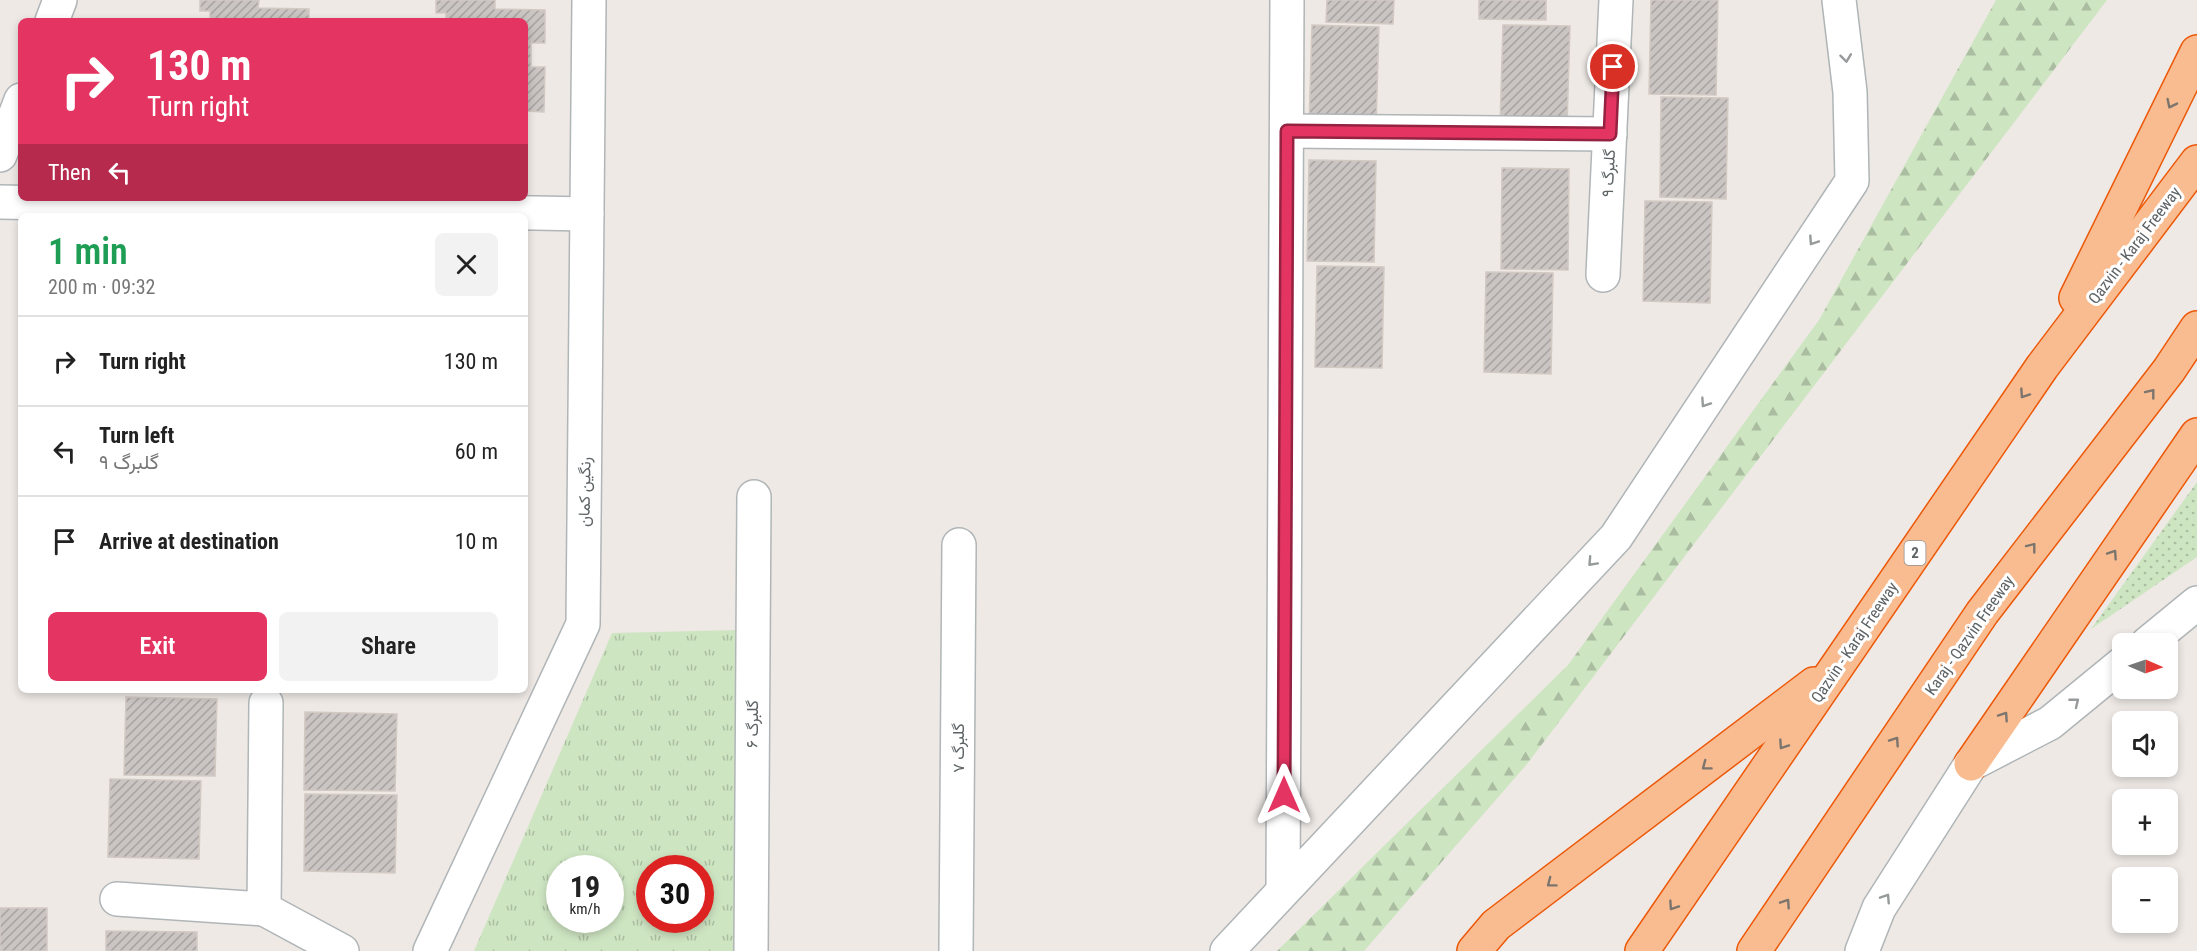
<!DOCTYPE html>
<meta charset="utf-8">
<style>
body{margin:0;font-family:"Roboto Condensed",Vazirmatn,sans-serif;background:#f2f2f2;color:#222;height:100vh;display:flex;flex-direction:column;font-size:22px;white-space:nowrap}
*{box-sizing:border-box;margin:0}
p{font-size:20px;color:#767676}
.icon{flex:none;width:33px;height:33px;fill:none;stroke:currentColor;stroke-width:2;stroke-linecap:round;stroke-linejoin:round}
.map{position:relative;flex:1;overflow:hidden}
.drawer{position:absolute;left:18px;top:213px;width:510px;height:480px;display:flex;flex-direction:column;background:#fff;border-radius:9px;box-shadow:0 3px 9px #0003}
.drawer>*{flex:none}
.banner{position:absolute;left:18px;top:18px;width:510px;height:183px;border-radius:9px;box-shadow:0 3px 9px #0003;background:#e43562;color:#fff;overflow:hidden}
.needle{width:39px;rotate:92deg}
.tools{position:absolute;left:2112px;top:633px;display:grid;gap:12px}
.tools a{display:grid;place-items:center;width:66px;height:66px;border-radius:9px;background:#fff;box-shadow:0 3px 9px #0003;font-size:30px}
.speed{position:absolute;left:546px;top:855px;display:flex;gap:12px;font-size:30px;font-weight:700;text-align:center}
.speed>*{display:grid;place-content:center;width:78px;height:78px;border-radius:50%;background:#fff;box-shadow:0 3px 9px #0003;line-height:1}
.speed small{font-size:15px;font-weight:400}
.speed .limit{border:9px solid #d22;background:#fff;color:#111}
.pin{position:absolute;display:grid;place-items:center;width:51px;height:51px;color:#fff;margin:-26px;border:3px solid #fff;border-radius:50%;box-shadow:0 2px 6px #0007}
.me{position:absolute;width:66px;margin:-33px;rotate:0deg;stroke-linejoin:round;filter:drop-shadow(0 0 4px #0008)}
.turn{display:flex;align-items:center;gap:21px;height:126px;padding:0 30px;font-size:27px}
.turn .icon{width:78px;height:78px;stroke-width:2.5}
.turn b{display:block;font-size:42px;line-height:51px}
.then{display:flex;align-items:center;height:57px;padding:0 30px;background:#0003;gap:12px;font-size:22px}
.round{display:grid;place-items:center;flex:none;width:63px;height:63px;border-radius:9px;background:#f2f2f2}
.headline{display:flex;align-items:center;justify-content:space-between;height:102px;padding:0 30px}
h1{font-size:36px;font-weight:600;line-height:45px;color:#1e9e55}
.action{display:flex;gap:12px;margin-top:auto;padding:12px 30px}
.action a{flex:1;height:69px;border-radius:9px;background:#e43562;color:#fff;font-size:24px;font-weight:600;line-height:69px;text-align:center}
.action a+a{background:#f2f2f2;color:#222}
ul{padding:0;list-style:none}
li{display:flex;align-items:center;gap:18px;height:90px;padding:0 30px;border-top:2px solid #e0e0e0}
li div{flex:1}
li b{display:block;font-size:22px}
li em{font-style:normal}
.map>svg:first-child{display:block}
.grass{fill:url(#grass-dots)}
.forest{fill:url(#forest-firs)}
.park{fill:url(#park-tufts);fill-rule:evenodd}
.building{fill:url(#building-hatch);stroke:#d3c9c3;stroke-width:1.5}
.lines{fill:none;stroke-linecap:round;stroke-linejoin:round}
.minor-casing{stroke:#b0b5b7;stroke-width:36}
.tertiary-casing{stroke:#b0b5b7;stroke-width:36}
.secondary-casing{stroke:#afb5b7;stroke-width:36}
.motorway-casing{stroke:#ec5808;stroke-width:36}
.minor{stroke:#fff;stroke-width:33}
.tertiary{stroke:#fff;stroke-width:33}
.secondary{stroke:#fff;stroke-width:33}
.motorway{stroke:#f9bc91;stroke-width:33}
.oneway{stroke:#969a9b}
.oneway2{stroke:#7c756e}
.route-casing{stroke:#942240;stroke-width:15}
.route{stroke:#e43562;stroke-width:10}
.labels{text-anchor:middle;stroke-width:6;stroke-linejoin:round;paint-order:stroke}
.shield{fill:#fff;stroke:#8e9293;stroke-width:1.5}
.shield-label{font-size:15px;font-weight:bold;fill:#5d6365}
.street-label{font-size:16px;fill:#5d6365;stroke:#fff}
</style>
<div class="map">
<svg width="2197" height="951" viewBox="0 0 2197 951">
<defs>
<pattern id="grass-dots" width="8" height="8" patternUnits="userSpaceOnUse" patternTransform="scale(1.5)"><rect width="8" height="8" fill="#cee5c2"/><path d="M2 2h.1M6 6h.1" fill="none" stroke="#aabda1" stroke-width="1.8" stroke-linecap="round"/></pattern>
<pattern id="forest-firs" width="22" height="20" patternUnits="userSpaceOnUse" patternTransform="scale(1.5)"><rect width="22" height="20" fill="#cee5c2"/><path d="M5 1l3.5 6h-7zM16 11l3.5 6h-7z" fill="#aabda1"/></pattern>
<pattern id="park-tufts" width="24" height="20" patternUnits="userSpaceOnUse" patternTransform="scale(1.5)"><rect width="24" height="20" fill="#cee5c2"/><path d="M3 7l-1-3M5 7V3M7 7l1-3M15 17l-1-3M17 17v-4M19 17l1-3" fill="none" stroke="#aabda1"/></pattern>
<pattern id="building-hatch" width="6" height="6" patternUnits="userSpaceOnUse" patternTransform="scale(1.5)"><rect width="6" height="6" fill="#cac4c2"/><path d="M-1 1l2-2M0 6l6-6M5 7l2-2" fill="none" stroke="#a7a3a1"/></pattern>
</defs>
<rect width="100%" height="100%" fill="#eee9e5"/>
<polygon class="grass" points="2197,482 2197,557 2091,629"/>
<polygon class="forest" points="1996,0 2107,0 1527,764 1364,951 1277,951 1568,665 1819,320"/>
<path class="park" d="M738,630V951H474L612,633ZM560,868H610V920H560ZM650,868H700V920H650Z"/>
<g class="building">
<polygon points="200,0 259,0 258,8 309,9 309,21 210,21 210,11 200,11"/>
<polygon points="436,0 495,0 495,9 545,10 545,43 531,43 531,67 545,67 544,112 525,111 525,21 446,21 446,13 436,13"/>
<polygon points="1327,0 1394,0 1393,24 1326,22"/>
<polygon points="1479,0 1546,0 1546,20 1479,19"/>
<polygon points="1651,0 1718,0 1716,95 1649,94"/>
<polygon points="1312,25 1379,27 1376,127 1309,126"/>
<polygon points="1503,25 1570,26 1567,127 1500,126"/>
<polygon points="1661,97 1728,98 1726,199 1660,197"/>
<polygon points="1309,160 1376,161 1374,262 1307,261"/>
<polygon points="1502,168 1569,169 1568,270 1501,269"/>
<polygon points="1645,201 1712,202 1710,303 1643,301"/>
<polygon points="1317,266 1384,267 1382,368 1315,367"/>
<polygon points="1486,272 1553,273 1551,374 1484,372"/>
<polygon points="126,697 217,699 215,776 124,775"/>
<polygon points="305,712 397,714 395,791 304,790"/>
<polygon points="110,779 201,781 199,859 108,857"/>
<polygon points="305,794 397,795 395,873 304,871"/>
<rect x="0" y="908" width="47" height="43"/>
<polygon points="106,931 197,932 197,951 106,951"/>
</g>
<g class="lines">
<defs>
<g id="minor">
<polyline points="1287,131 1610,134"/>
<polyline points="0,202 587,214"/>
<polyline points="1603,275 1616,0"/>
<polyline points="266,703 264,909 342,951"/>
<polyline points="1283,889 1287,0"/>
<polyline points="117,899 264,909"/>
<polyline points="751,951 754,497"/>
<polyline points="956,951 959,545"/>
</g>
<g id="tertiary">
<polyline points="52,21 60,0"/>
<polyline points="0,155 21,100"/>
<polyline points="430,951 583,624 589,0"/>
<polyline points="1862,951 1879,908 1971,764"/>
</g>
<g id="secondary">
<polyline points="2147,644 2197,603"/>
<polyline points="1971,764 2050,723 2122,664"/>
<polyline points="1227,951 1616,537 1852,181 1850,92 1839,0"/>
</g>
<g id="motorway">
<polyline points="2076,298 2197,52"/>
<polyline points="1971,764 2197,435"/>
<polyline points="1474,951 1496,925 1814,684"/>
<polyline points="1642,951 2042,367 2197,162"/>
<polyline points="1754,951 1982,613 2169,370 2197,328"/>
</g>
</defs>
<use href="#minor" class="minor-casing"/>
<use href="#tertiary" class="tertiary-casing"/>
<use href="#secondary" class="secondary-casing"/>
<use href="#motorway" class="motorway-casing"/>
<use href="#minor" class="minor"/>
<use href="#tertiary" class="tertiary"/>
<use href="#secondary" class="secondary"/>
<use href="#motorway" class="motorway"/>
</g>
<defs><path id="oneway-chevron" d="M-2-3.5L2.5 0L-2 3.5" fill="none" stroke-width="1.6" stroke-linecap="round" stroke-linejoin="round" transform="scale(1.5)"/></defs>
<g class="oneway">
<use href="#oneway-chevron" transform="translate(1846 58) rotate(83)"/>
<use href="#oneway-chevron" transform="translate(1813 241) rotate(124)"/>
<use href="#oneway-chevron" transform="translate(1705 403) rotate(124)"/>
<use href="#oneway-chevron" transform="translate(1592 562) rotate(133)"/>
<use href="#oneway-chevron" transform="translate(2075 702) rotate(-39)"/>
<use href="#oneway-chevron" transform="translate(1886 898) rotate(-57)"/>
</g>
<g class="oneway2">
<use href="#oneway-chevron" transform="translate(2171 104) rotate(116)"/>
<use href="#oneway-chevron" transform="translate(2151 393) rotate(-52)"/>
<use href="#oneway-chevron" transform="translate(2024 394) rotate(124)"/>
<use href="#oneway-chevron" transform="translate(2032 547) rotate(-52)"/>
<use href="#oneway-chevron" transform="translate(2113 554) rotate(-56)"/>
<use href="#oneway-chevron" transform="translate(2004 716) rotate(-56)"/>
<use href="#oneway-chevron" transform="translate(1895 741) rotate(-56)"/>
<use href="#oneway-chevron" transform="translate(1783 745) rotate(124)"/>
<use href="#oneway-chevron" transform="translate(1706 766) rotate(143)"/>
<use href="#oneway-chevron" transform="translate(1551 883) rotate(143)"/>
<use href="#oneway-chevron" transform="translate(1786 903) rotate(-56)"/>
<use href="#oneway-chevron" transform="translate(1673 906) rotate(124)"/>
</g>
<g class="lines">
<defs>
<polyline id="route" points="1284,795 1287,131 1610,134 1613,67"/>
</defs>
<use href="#route" class="route-casing"/>
<use href="#route" class="route"/>
</g>
<g class="labels">
<rect class="shield" x="1904.5" y="541" width="21" height="24" rx="4.5"/>
<g class="shield-label">
<text x="1915" y="558">2</text>
</g>
<g class="street-label">
<text transform="translate(1608 173) rotate(-87)" y="6">گلبرگ ۹</text>
<text transform="translate(2134 245) rotate(-53)" y="6">Qazvin - Karaj Freeway</text>
<text transform="translate(584 492) rotate(-89)" y="6">رنگین کمان</text>
<text transform="translate(1969 635) rotate(-55)" y="6">Karaj - Qazvin Freeway</text>
<text transform="translate(1854 642) rotate(-56)" y="6">Qazvin - Karaj Freeway</text>
<text transform="translate(752 724) rotate(-90)" y="6">گلبرگ ۶</text>
<text transform="translate(958 748) rotate(-90)" y="6">گلبرگ ۷</text>
</g>
</g>
</svg>
<div class="tools">
<a><svg class="needle" viewBox="-14 -14 28 28"><path d="M0-13l5 13h-10z" fill="#e53935"/><path d="M0 13l5-13h-10z" fill="#767676"/></svg></a>
<a><svg class="icon" aria-label="sound" viewBox="0 0 24 24"><path d="M4 9h4l5-4v14l-5-4H4zM17 9q2 3 0 6"/></svg></a>
<a>+</a>
<a>−</a>
</div>
<div class="speed"><div>19<small>km/h</small></div><div class="limit">30</div></div>
<div class="pin" style="left:1613px;top:67px;background:#d93025"><svg class="icon" aria-label="arrive" viewBox="0 0 24 24"><path d="M6 21V4h12l-3 4 3 4H6"/></svg></div>
<svg class="me" style="left:1284px;top:795px" viewBox="-20 -20 40 40"><path d="M0-17L14 15 0 8-14 15z" fill="#e43562" stroke="#fff" stroke-width="4"/></svg>
<div class="banner">
<div class="turn"><svg class="icon" aria-label="right" viewBox="0 0 24 24"><path d="M7 20v-9h11M14 6l5 5-5 5"/></svg><div><b>130 m</b>Turn right</div></div>
<div class="then">Then<svg class="icon" aria-label="left" viewBox="0 0 24 24"><path d="M17 20v-9H6M10 6l-5 5 5 5"/></svg></div>
</div>
<section class="drawer">
<div class="headline"><div><h1>1 min</h1><p>200 m · 09:32</p></div><a class="round"><svg class="icon" aria-label="close" viewBox="0 0 24 24"><path d="M6 6l12 12M18 6L6 18"/></svg></a></div>
<ul>
<li><svg class="icon" aria-label="right" viewBox="0 0 24 24"><path d="M7 20v-9h11M14 6l5 5-5 5"/></svg><div><b>Turn right</b></div><em>130 m</em></li>
<li><svg class="icon" aria-label="left" viewBox="0 0 24 24"><path d="M17 20v-9H6M10 6l-5 5 5 5"/></svg><div><b>Turn left</b><p>گلبرگ ۹</p></div><em>60 m</em></li>
<li><svg class="icon" aria-label="arrive" viewBox="0 0 24 24"><path d="M6 21V4h12l-3 4 3 4H6"/></svg><div><b>Arrive at destination</b></div><em>10 m</em></li>
</ul>
<div class="action"><a>Exit</a><a>Share</a></div>
</section>
</div>
